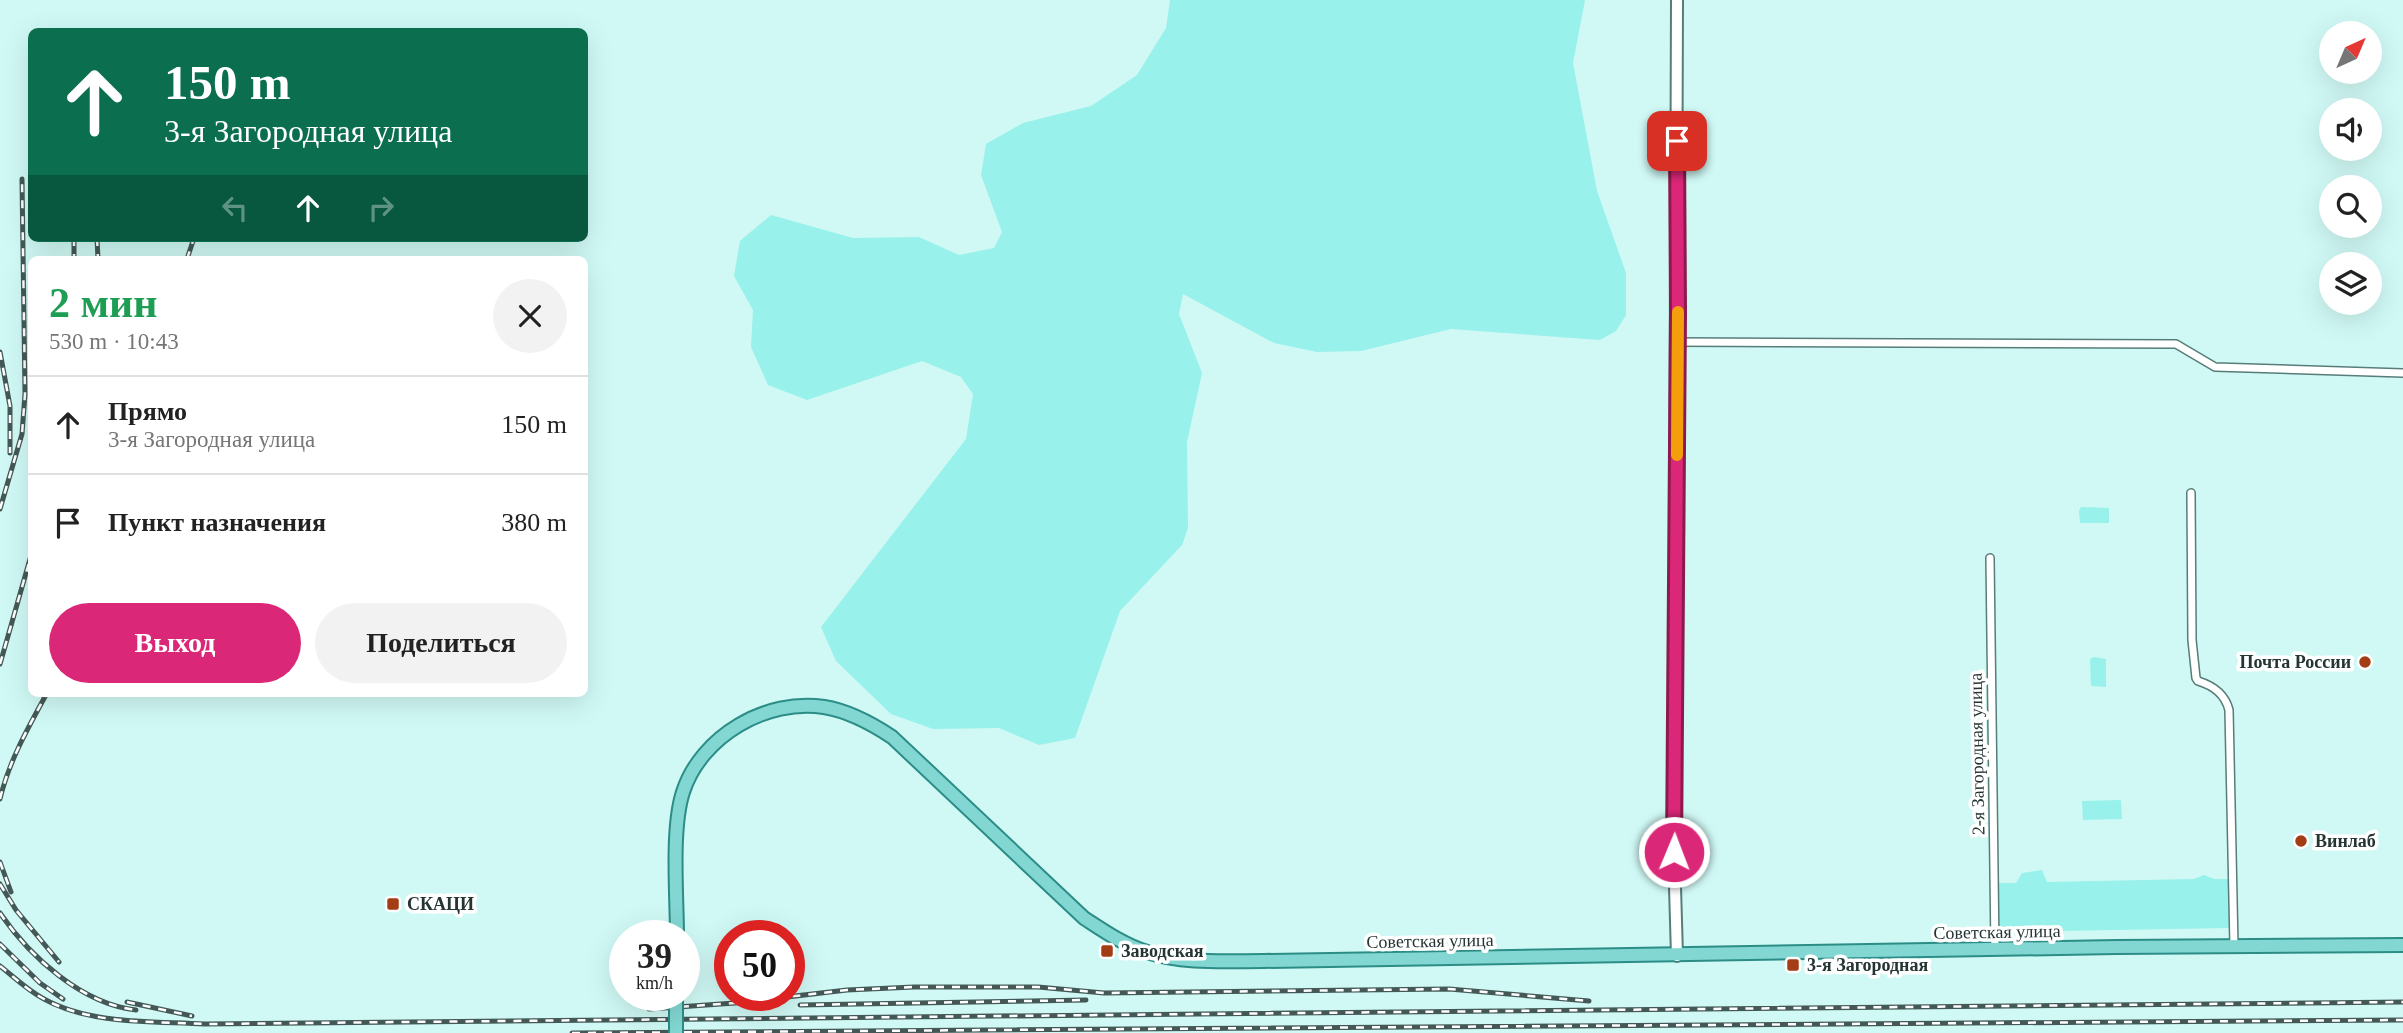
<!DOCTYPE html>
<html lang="ru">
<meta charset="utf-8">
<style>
body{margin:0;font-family:Georgia,serif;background:#f2f2f2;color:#222;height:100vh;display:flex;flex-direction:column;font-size:26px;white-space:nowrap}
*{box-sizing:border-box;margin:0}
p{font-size:23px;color:#767676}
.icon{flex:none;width:38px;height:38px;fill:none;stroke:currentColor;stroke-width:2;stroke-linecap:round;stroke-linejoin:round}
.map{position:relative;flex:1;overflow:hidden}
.drawer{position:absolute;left:28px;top:256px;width:560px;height:441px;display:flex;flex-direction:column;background:#fff;border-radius:10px;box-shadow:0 7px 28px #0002}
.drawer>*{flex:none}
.hud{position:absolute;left:28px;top:28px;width:560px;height:214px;border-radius:10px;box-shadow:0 7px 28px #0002;background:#0b6e4f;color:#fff;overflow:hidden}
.needle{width:46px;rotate:44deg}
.fabs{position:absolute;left:2319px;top:21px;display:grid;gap:14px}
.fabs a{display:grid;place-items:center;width:63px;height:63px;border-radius:50%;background:#fff;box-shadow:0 7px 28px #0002;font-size:35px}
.speed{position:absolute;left:609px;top:920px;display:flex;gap:14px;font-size:35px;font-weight:700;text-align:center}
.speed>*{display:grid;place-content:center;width:91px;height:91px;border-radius:50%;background:#fff;box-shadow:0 7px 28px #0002;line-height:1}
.speed small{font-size:18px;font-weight:400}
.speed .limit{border:10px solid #d22;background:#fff;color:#111}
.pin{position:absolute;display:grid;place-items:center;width:60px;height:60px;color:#fff;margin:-30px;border-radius:14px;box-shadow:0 4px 10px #0006}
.me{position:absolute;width:77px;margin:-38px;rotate:1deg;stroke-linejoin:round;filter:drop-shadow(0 0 5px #0008)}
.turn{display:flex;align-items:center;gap:24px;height:147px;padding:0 21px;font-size:32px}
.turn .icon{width:91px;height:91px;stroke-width:2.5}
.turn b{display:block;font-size:49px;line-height:60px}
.lanes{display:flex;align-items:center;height:66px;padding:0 21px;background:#0003;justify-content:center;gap:35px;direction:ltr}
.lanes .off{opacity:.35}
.round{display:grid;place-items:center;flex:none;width:74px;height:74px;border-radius:37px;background:#f2f2f2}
.summary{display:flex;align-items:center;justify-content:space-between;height:119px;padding:0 21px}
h1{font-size:42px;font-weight:700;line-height:52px;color:#1e9e55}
.action{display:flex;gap:14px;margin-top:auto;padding:14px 21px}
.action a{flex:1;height:80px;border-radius:42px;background:#db2777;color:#fff;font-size:28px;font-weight:700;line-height:80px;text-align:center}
.action a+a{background:#f2f2f2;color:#222}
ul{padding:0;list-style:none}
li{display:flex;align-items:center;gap:21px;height:98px;padding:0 21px;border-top:2px solid #e0e0e0}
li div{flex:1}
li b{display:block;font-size:26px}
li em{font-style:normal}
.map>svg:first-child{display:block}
.green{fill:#98f1ea}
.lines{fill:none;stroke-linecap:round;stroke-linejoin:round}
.minor-casing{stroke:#577d79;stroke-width:10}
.secondary-casing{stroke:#577d79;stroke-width:14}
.primary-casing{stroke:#2c8d87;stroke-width:16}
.minor{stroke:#fff;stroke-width:7}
.secondary{stroke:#fff;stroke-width:10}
.primary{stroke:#83d7d2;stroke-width:12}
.rail-casing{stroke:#445957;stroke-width:5}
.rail{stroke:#fff;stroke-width:2.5;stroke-dasharray:8;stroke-linecap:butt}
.primary-bridge-casing{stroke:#2c8d87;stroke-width:16;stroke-linecap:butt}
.primary-bridge{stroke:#83d7d2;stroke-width:12}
.route-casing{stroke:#8e194d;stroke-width:18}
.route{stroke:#db2777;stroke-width:12}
.slow{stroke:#f59e0b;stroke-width:12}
.poi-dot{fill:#a33d16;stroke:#fff;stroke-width:2.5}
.labels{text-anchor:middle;stroke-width:7;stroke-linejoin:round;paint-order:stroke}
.poi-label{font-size:18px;font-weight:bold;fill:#243533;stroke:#fff;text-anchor:start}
.street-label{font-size:18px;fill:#243533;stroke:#fff}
</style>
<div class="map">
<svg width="2403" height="1033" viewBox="0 0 2403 1033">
<rect width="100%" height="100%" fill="#d0f9f5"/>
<g class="green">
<polygon points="1170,0 1585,0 1573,63 1597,191 1626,273 1626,315 1616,331 1600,340 1451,329 1361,351 1317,352 1274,343 1183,294 1179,314 1202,373 1187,442 1188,528 1182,545 1120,611 1075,738 1039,745 999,728 933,729 891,714 836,661 821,627 966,439 973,394 961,377 922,361 807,400 768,385 751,347 753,310 734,276 740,241 771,215 853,238 919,237 959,255 994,248 1002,232 981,175 986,144 1023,123 1091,106 1137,75 1166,28"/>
<polygon points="2081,507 2109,508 2109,523 2080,523 2079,511"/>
<polygon points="2094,657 2106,659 2106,687 2091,686 2090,659"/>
<polygon points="2121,800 2122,819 2083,820 2082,801"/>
<polygon points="2042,870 2047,882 2194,879 2204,875 2214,879 2230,879 2230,928 1998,932 1998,883 2016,883 2022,873"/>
</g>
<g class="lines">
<defs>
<g id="minor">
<polyline points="1678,342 2176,344 2215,367 2403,373"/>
<path d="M2191,493L2192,640L2196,678L2198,681C2214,686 2225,694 2229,710L2234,946"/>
<polyline points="1990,558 1995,950"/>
</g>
<polyline id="secondary" points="1677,956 1674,852 1677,0"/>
<path id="primary" d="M677,936C677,896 671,829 683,792C701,736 767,698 824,707C849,711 871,723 892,737L1084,918C1104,931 1124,945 1147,952C1181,964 1227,961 1263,961L2117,947L2403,945"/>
</defs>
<use href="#minor" class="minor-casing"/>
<use href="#secondary" class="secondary-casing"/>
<use href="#primary" class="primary-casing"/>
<use href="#minor" class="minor"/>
<use href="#secondary" class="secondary"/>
<use href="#primary" class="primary"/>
<defs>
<g id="rail">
<polyline points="74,238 74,259"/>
<polyline points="97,238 98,259"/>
<polyline points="187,259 194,238"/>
<polyline points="0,352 10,406 10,453"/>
<polyline points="0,509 22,434 25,394 22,179"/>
<polyline points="0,664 32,552"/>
<path d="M0,799C9,761 28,728 47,693"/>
<polyline points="0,862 11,892"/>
<polyline points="0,884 16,910 59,962"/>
<path d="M0,913C30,957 82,1004 136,1010"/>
<polyline points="0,944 40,983 63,999"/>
<path d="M0,966C14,977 27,990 44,999C91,1025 153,1021 205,1024L2403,1002"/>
<polyline points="127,1002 192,1016"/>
<polyline points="800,1005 1086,1000"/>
<polyline points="649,1009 735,1003 847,990 914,987 1038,987 1104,993 1449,989 1589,1001"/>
<polyline points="572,1033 2403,1020"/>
</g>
</defs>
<use href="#rail" class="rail-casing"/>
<use href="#rail" class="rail"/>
<defs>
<polyline id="primary-bridge" points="676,1033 676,996"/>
</defs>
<use href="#primary-bridge" class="primary-bridge-casing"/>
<use href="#primary-bridge" class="primary-bridge"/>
</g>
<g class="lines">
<defs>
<polyline id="route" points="1674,852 1678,312 1677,141"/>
</defs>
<use href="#route" class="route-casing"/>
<use href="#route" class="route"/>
<polyline class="slow" points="1677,455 1678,312"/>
</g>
<g class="poi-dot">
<circle cx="2365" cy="662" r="7"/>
<circle cx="2301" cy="841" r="7"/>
<rect x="386" y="897" width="14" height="14" rx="3.5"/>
<rect x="1100" y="944" width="14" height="14" rx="3.5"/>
<rect x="1786" y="958" width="14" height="14" rx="3.5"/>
</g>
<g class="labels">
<g class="poi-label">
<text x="2351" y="668" text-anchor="end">Почта России</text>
<text x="2315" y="847">Винлаб</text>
<text x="407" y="910">СКАЦИ</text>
<text x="1121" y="957">Заводская</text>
<text x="1807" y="971">3-я Загородная</text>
</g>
<g class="street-label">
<text transform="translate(1977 754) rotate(-91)" y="6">2-я Загородная улица</text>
<text transform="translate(1997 932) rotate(-1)" y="6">Советская улица</text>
<text transform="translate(1430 941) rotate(-1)" y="6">Советская улица</text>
</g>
</g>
</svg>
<div class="fabs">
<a><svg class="needle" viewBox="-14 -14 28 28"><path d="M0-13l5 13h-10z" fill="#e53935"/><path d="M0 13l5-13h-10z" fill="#767676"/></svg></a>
<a><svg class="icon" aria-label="sound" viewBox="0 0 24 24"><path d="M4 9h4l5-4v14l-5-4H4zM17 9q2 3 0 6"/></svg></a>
<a><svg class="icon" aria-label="search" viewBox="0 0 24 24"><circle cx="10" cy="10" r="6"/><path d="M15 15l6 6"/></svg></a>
<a><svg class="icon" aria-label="layers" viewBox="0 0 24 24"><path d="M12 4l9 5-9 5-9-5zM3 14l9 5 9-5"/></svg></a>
</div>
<div class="speed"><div>39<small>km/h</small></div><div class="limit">50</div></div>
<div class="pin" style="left:1677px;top:141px;background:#d93025"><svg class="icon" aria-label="arrive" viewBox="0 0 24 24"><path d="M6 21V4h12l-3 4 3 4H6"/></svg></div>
<svg class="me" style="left:1674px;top:852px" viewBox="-20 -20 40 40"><circle r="17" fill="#db2777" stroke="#fff" stroke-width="3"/><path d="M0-11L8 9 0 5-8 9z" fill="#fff"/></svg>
<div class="hud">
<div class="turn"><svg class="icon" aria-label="ahead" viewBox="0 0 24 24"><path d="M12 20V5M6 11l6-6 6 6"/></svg><div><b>150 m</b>3-я Загородная улица</div></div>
<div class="lanes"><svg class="icon off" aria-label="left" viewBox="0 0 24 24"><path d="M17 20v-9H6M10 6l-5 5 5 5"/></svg><svg class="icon" aria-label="ahead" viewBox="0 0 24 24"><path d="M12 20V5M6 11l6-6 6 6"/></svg><svg class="icon off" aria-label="right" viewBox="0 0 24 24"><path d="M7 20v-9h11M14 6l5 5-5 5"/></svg></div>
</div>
<section class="drawer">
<div class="summary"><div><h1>2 мин</h1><p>530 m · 10:43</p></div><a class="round"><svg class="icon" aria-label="close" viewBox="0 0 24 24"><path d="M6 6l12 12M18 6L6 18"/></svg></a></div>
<ul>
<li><svg class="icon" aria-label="ahead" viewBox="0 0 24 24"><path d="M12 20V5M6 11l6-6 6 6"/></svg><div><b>Прямо</b><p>3-я Загородная улица</p></div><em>150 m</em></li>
<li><svg class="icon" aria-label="arrive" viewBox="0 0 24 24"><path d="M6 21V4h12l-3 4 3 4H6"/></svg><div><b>Пункт назначения</b></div><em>380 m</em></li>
</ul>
<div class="action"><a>Выход</a><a>Поделиться</a></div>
</section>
</div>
